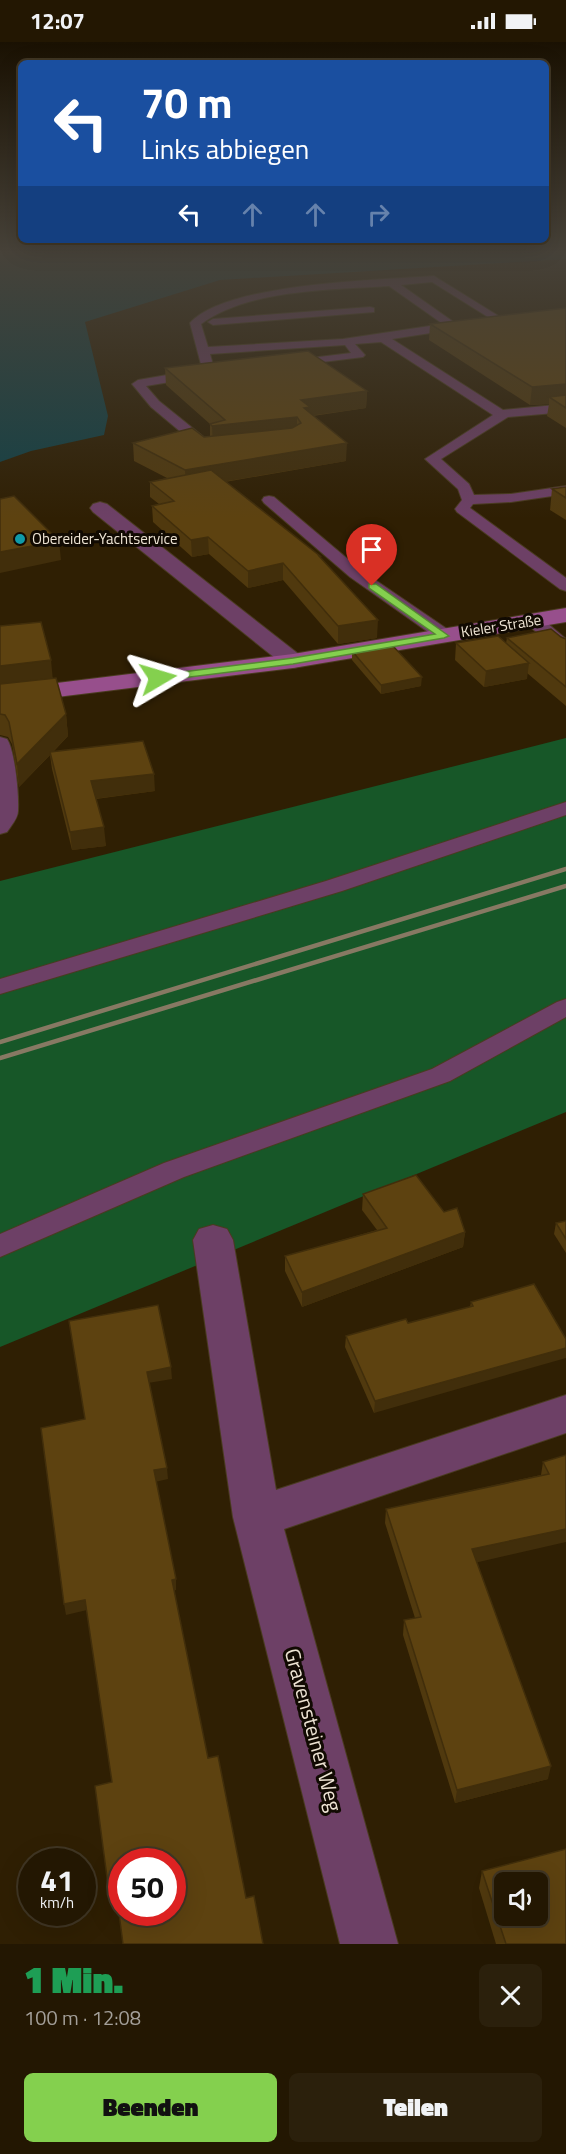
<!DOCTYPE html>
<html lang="de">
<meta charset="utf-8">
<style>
body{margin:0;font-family:"Titillium Web",sans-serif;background:#2b200c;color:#f1f3f6;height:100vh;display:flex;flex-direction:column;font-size:22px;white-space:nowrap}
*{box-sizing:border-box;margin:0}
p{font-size:20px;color:#a39f99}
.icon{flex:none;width:33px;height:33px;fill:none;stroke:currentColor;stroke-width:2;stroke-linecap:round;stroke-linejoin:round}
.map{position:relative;height:1902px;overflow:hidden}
.details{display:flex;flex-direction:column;background:#231702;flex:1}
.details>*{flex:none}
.top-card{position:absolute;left:18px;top:18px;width:531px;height:183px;border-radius:9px;box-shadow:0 6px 24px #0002,0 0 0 2px #403624;background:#1a4fa0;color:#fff;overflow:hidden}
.controls{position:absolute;left:494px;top:1830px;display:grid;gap:12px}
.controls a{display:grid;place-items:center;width:54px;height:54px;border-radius:9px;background:#231702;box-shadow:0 6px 24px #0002,0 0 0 2px #403624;font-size:30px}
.speed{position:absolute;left:18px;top:1806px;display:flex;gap:12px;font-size:30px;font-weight:700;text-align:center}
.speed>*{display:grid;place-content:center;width:78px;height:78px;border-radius:50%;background:#231702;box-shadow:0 6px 24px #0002,0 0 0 2px #403624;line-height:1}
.speed small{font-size:15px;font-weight:400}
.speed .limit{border:9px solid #d22;background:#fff;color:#111}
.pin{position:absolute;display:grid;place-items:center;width:51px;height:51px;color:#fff;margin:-62px -26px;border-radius:50% 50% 50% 0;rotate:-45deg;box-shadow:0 0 6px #0007}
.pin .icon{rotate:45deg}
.me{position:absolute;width:66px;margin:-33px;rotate:83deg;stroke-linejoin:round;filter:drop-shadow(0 0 4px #0008)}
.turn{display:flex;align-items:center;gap:21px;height:126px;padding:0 24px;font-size:27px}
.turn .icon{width:78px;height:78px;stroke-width:2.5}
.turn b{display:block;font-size:42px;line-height:51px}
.lanes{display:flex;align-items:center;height:57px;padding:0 24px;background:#0003;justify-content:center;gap:30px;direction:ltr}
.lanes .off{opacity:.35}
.round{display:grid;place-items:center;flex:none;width:63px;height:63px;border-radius:9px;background:#2b200c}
.overview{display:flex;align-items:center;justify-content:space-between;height:102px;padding:0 24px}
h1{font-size:36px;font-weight:800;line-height:45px;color:#1e9e55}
.button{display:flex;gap:12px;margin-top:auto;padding:12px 24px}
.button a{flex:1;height:69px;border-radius:9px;background:#84d04e;color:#111;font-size:24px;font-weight:800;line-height:69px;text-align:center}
.button a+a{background:#2b200c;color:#f1f3f6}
.status{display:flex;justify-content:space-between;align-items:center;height:42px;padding:0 30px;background:#231702;direction:ltr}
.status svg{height:16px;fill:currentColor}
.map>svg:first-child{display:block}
.forest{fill:#175728}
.water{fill:#134146}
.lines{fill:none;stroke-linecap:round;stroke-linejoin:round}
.lane-casing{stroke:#4a3b20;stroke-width:2}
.street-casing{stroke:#4a3b20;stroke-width:2}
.secondary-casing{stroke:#4a3b20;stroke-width:2}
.lane{fill:#6d4066;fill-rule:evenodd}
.street{fill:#6d4066;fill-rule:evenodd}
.secondary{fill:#974f8c;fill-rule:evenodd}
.rail{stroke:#877963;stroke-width:4.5}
.wall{fill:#50390e}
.shaded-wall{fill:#412e0b}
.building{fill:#5d4210;stroke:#412e0b;stroke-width:1.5;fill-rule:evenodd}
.route{fill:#84d04e;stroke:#568733;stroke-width:1.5}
.culture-dot{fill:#0f9aa8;stroke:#110a02;stroke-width:2}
.labels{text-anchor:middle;stroke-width:6;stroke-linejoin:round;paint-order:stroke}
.far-poi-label{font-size:15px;fill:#eee4d4;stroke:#110a02;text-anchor:start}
.far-street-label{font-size:15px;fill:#eee4d4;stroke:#110a02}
.near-street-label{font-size:21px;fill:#eee4d4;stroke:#110a02}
</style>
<div class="status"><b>12:07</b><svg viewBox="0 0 49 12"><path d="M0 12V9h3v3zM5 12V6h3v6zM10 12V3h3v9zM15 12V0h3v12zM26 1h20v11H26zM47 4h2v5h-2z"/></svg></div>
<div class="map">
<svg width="566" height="1902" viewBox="0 0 566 1902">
<rect width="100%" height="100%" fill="#2f1f03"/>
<polygon class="forest" points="566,696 566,1070 0,1305 0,839"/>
<polygon class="water" points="0,211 566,211 566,217 220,238 85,280 108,374 104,393 31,409 0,420"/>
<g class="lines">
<defs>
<g id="lane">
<path d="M434,234L505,278L500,281L496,280L432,240L401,243L455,281L463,280L468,283L463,286L392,297L503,368L566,362V370L508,375L441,417L469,442L474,453L511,452L566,444V452L511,460L473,462L470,466L566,536V549L560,547L457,470L455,467L462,458L458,447L425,417L493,373L381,300L355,302L365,313L363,315L290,324L286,323V319L351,311L345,303L210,312L215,330L209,334L203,330L190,281C226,241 378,238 434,234ZM389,244L443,282L343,297L208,305L201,282C249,247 331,248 389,244Z"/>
<polygon points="370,265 374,266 374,270 213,283 208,280 213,277"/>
<polygon points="196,328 200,329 200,335 146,344 159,359 216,405 218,408 216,411 206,411 151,365 132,342 138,338"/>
<polygon points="269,454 274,455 362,529 450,589 452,593 450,597 438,597 350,535 264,461 262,458 264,455"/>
<polygon points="534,574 540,575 566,597 566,611 560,610 528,583 526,579"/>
<path d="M0,695L7,697C15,709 19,753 18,769C18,776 11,784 7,790L0,792Z"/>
<polygon points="566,760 566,773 342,849 0,952 0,937 326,839"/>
<polygon points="566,957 566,975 450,1039 184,1135 0,1215 0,1192 164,1121 432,1027 557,960"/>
</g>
<g id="street">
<polygon points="100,460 107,462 301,614 305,619 301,624 293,626 285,624 93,470 90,466 93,462"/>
<polygon points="213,1183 227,1187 233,1198 276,1448 566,1353 566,1391 284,1487 398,1902 340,1902 233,1475 193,1198 199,1187"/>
</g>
<polygon id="secondary" points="566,566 566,580 293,626 0,662 0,648 293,612"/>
</defs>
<use href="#lane" class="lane-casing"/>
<use href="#street" class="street-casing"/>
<use href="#secondary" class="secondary-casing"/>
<use href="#lane" class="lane"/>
<use href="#street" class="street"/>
<use href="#secondary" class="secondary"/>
<g class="rail">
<polyline points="0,1000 566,827"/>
<polyline points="0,1016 566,844"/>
</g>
</g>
<g class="wall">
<polygon points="566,266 566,386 547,374 549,362 530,363 429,298 430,282"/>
<polygon points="165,326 367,349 366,366 313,374 346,419 225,440 320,516 377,596 338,602 283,538 248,546 209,512 192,515 153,480 152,464 159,462 150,455 150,440 167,436 134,419 133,401 210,395 210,382 166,343"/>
<polygon points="566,445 566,478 550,468 552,447"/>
<polygon points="0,584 53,636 66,672 68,694 54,709 155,749 96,757 106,804 72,808 52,727 50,713 19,745 12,702 8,695 0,693"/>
<polygon points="561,595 566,597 566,664 527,631 527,637 484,645 455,618 456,601 506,601 507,596"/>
<polygon points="352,609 421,644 381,652 352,618"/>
<polygon points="363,1152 444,1170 465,1190 463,1205 302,1265 285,1229 285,1214 377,1188 362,1168"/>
<polygon points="566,1179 566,1211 554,1192 556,1181"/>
<polygon points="534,1242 374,1371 345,1305 346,1294 408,1281 470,1265 471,1260"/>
<polygon points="566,1413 477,1520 548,1737 455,1761 403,1593 404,1578 415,1576 385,1481 386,1467 541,1433 543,1420"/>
<polygon points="482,1829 566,1902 496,1902 479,1846"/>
</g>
<g class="shaded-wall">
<polygon points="566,342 566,360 549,355 549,362 530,363 532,345"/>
<polygon points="367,349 366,366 301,375 301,358"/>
<polygon points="297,375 297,393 213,402 212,384"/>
<polygon points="347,401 346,419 186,446 185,428"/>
<polygon points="208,495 209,512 192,515 191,498"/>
<polygon points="59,499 61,518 0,531 0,510"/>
<polygon points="283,521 283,538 248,546 248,529"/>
<polygon points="378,578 377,596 338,602 338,584"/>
<polygon points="51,618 53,639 0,646 0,624"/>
<polygon points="529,621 527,637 484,645 486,629"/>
<polygon points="422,635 421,644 381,652 381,643"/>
<polygon points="66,672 68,694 19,745 17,722"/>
<polygon points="154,732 155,749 93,757 91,739"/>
<polygon points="104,785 106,804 72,808 70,790"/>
<polygon points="465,1190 463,1205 302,1265 302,1250"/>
<polygon points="566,1306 566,1316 374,1371 375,1359"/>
<polygon points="171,1325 172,1337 148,1341 147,1330"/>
<polygon points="167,1426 168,1437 155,1440 154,1428"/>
<polygon points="566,1487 566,1500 470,1522 472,1507"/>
<polygon points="176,1537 176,1548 173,1549 172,1538"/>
<polygon points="85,1558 87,1568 66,1573 64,1562"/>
<polygon points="551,1724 548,1737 455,1761 457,1748"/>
<polygon points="115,1841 116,1851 110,1852 108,1843"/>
</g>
<g class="building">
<polygon points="566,266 566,342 532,345 430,282"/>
<polygon points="308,309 367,349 301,358 310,365 304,366 347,401 185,428 133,401 192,386 204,395 292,386 301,381 297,375 212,384 210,382 225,378 165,326"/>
<polygon points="566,353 566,366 549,355"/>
<polygon points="211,428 320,514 319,514 378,578 338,584 283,521 248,529 208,495 191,498 152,464 174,459 150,440"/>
<polygon points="566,445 566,456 552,447"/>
<polygon points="14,454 59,499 0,510 0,457"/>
<polygon points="41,580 51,618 0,624 0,584"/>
<polygon points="551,587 561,595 566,597 566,645 507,596"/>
<polygon points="498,594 529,621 486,629 456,601"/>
<polygon points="392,603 422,635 381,643 352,609"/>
<polygon points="56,636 66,672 17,722 9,680 5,673 0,672 0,642"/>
<polygon points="143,699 154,732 91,739 104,785 70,790 50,710"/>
<polygon points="416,1133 444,1170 457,1166 465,1190 302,1250 285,1214 387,1186 363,1152"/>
<polygon points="566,1179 566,1197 556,1181"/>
<polygon points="534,1242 566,1297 566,1306 375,1359 346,1294 406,1277 408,1281 473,1264 471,1260"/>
<path d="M158,1263L171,1325L147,1330L167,1426L154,1428L176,1537L172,1538L208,1716L218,1714L246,1856L254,1854L263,1902H123L115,1841L108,1843L95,1744L112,1740L85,1558L64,1562L41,1386L85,1377L69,1279ZM122,1820H172V1870H122Z"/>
<polygon points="566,1413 566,1487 472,1507 551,1724 457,1748 404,1578 421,1575 386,1467 549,1432 543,1420"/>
<path d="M566,1807V1902H506L482,1829ZM504,1840H537V1874H504Z"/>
</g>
<linearGradient id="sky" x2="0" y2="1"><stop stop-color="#1a1102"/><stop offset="0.44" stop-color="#474239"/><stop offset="1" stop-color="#474239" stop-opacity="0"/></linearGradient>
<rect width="566" height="477" fill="url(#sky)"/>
<polygon class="route" points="369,542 376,542 449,594 444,596 293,622 158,639 153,636 158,633 293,616 435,592 369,546"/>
<circle class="culture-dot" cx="20" cy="497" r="6"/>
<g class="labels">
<g class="far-poi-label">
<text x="32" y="502">Obereider-Yachtservice</text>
</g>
<g class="far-street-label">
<text transform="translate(501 584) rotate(-9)" y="5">Kieler Straße</text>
</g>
<g class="near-street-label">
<text transform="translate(313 1688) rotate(75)" y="7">Gravensteiner Weg</text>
</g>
</g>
</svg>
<div class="controls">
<a><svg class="icon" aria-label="sound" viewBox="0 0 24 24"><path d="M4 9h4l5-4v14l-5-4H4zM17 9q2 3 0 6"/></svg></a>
</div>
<div class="speed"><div>41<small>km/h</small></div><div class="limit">50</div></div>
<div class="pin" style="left:372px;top:544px;background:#d93025"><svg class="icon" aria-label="arrive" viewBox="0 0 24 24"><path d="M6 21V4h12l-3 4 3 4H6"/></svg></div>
<svg class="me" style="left:158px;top:636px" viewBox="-20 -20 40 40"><path d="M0-17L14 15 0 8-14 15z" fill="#84d04e" stroke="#fff" stroke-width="4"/></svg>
<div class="top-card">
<div class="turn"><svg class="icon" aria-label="left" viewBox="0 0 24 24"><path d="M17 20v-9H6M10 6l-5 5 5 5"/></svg><div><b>70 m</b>Links abbiegen</div></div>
<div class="lanes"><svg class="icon" aria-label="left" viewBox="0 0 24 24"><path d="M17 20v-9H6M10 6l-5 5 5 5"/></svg><svg class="icon off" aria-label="ahead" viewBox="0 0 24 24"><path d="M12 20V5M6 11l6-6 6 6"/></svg><svg class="icon off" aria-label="ahead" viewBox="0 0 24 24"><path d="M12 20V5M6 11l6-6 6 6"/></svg><svg class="icon off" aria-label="right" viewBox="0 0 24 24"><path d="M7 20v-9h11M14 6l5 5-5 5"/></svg></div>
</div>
</div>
<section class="details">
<div class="overview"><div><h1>1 Min.</h1><p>100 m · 12:08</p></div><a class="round"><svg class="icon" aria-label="close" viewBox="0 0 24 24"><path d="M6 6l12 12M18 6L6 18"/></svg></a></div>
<div class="button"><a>Beenden</a><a>Teilen</a></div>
</section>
